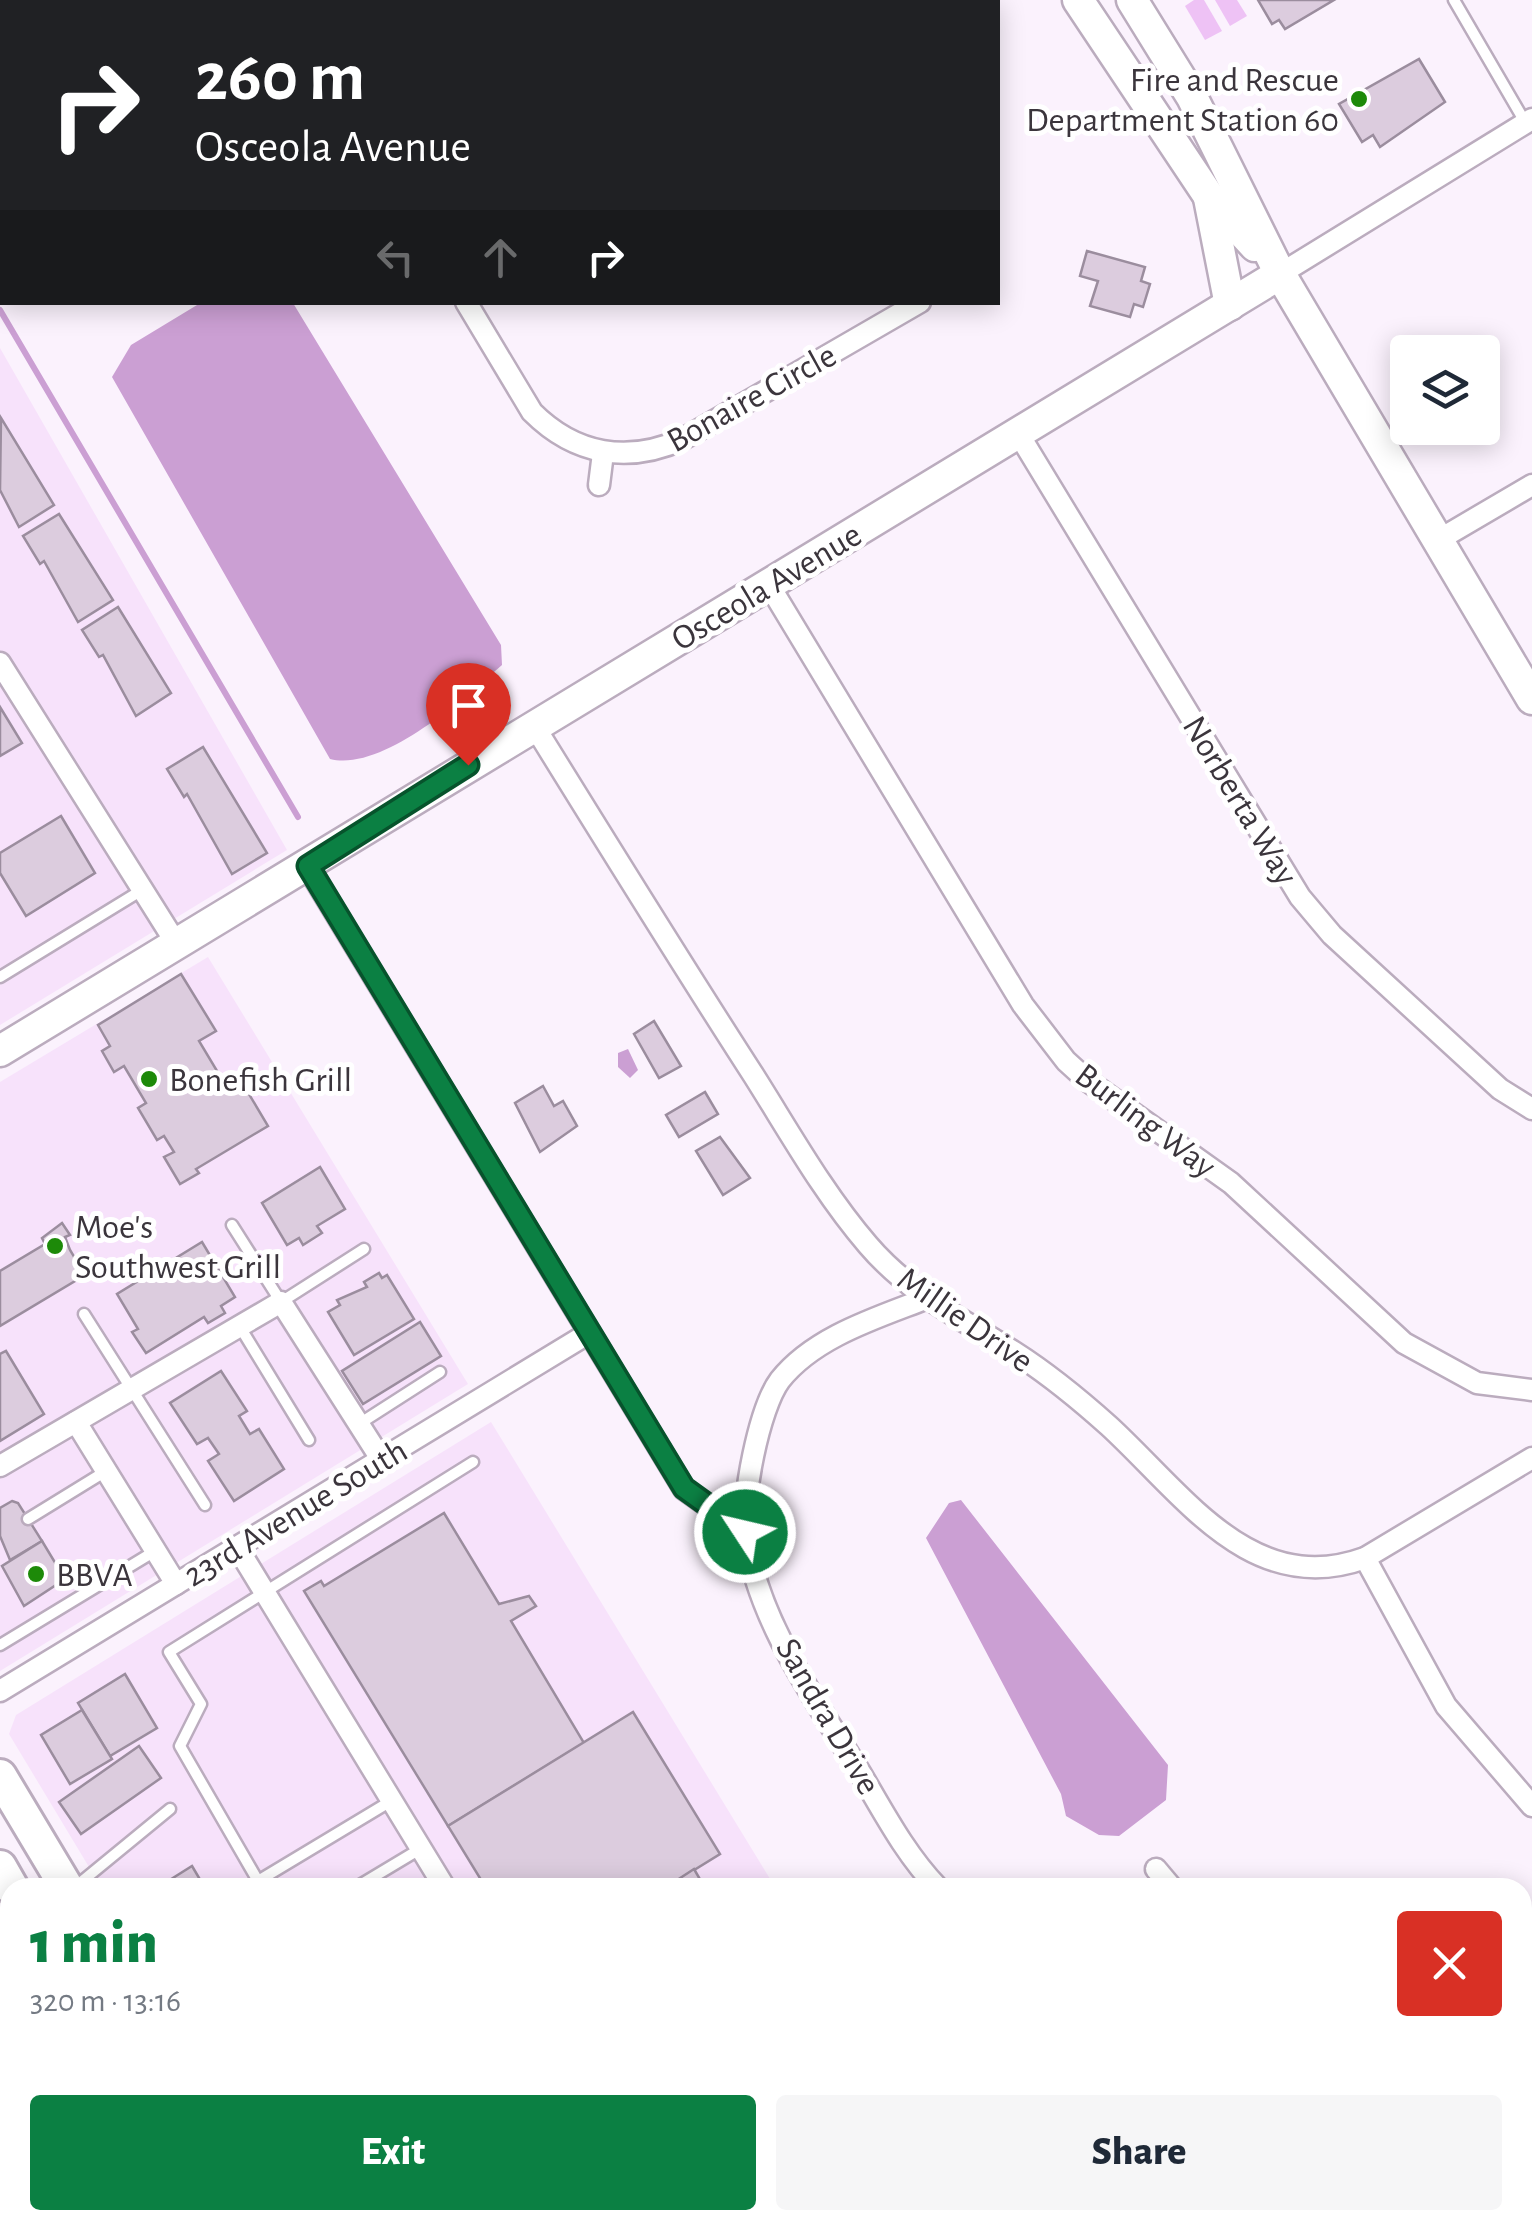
<!DOCTYPE html>
<meta charset="utf-8">
<style>
body{margin:0;font-family:"Alegreya Sans",sans-serif;background:#f6f6f7;color:#1f2937;height:100vh;display:flex;flex-direction:column;font-size:38px;white-space:nowrap}
*{box-sizing:border-box;margin:0}
p{font-size:32px;color:#747a83}
.icon{flex:none;width:55px;height:55px;fill:none;stroke:currentColor;stroke-width:2;stroke-linecap:round;stroke-linejoin:round}
.map{position:relative;flex:1;overflow:hidden}
.drawer{position:absolute;left:0px;top:1878px;width:1532px;height:352px;display:flex;flex-direction:column;background:#fff;border-radius:30px 30px 0 0;box-shadow:0 5px 25px #0003}
.drawer>*{flex:none}
.guide{position:absolute;left:0px;top:0px;width:1000px;height:305px;box-shadow:0 5px 25px #0003;background:#202124;color:#fff;overflow:hidden}
.fabs{position:absolute;left:1390px;top:335px;display:grid;gap:20px}
.fabs a{display:grid;place-items:center;width:110px;height:110px;border-radius:10px;background:#fff;box-shadow:0 5px 25px #0003;font-size:50px}
.pin{position:absolute;display:grid;place-items:center;width:85px;height:85px;color:#fff;margin:-102px -42px;border-radius:50% 50% 50% 0;rotate:-45deg;box-shadow:0 0 10px #0007}
.pin .icon{rotate:45deg}
.me{position:absolute;width:110px;margin:-55px;rotate:305deg;stroke-linejoin:round;filter:drop-shadow(0 0 8px #0008)}
.turn{display:flex;align-items:center;gap:35px;height:210px;padding:0 30px;font-size:45px}
.turn .icon{width:130px;height:130px;stroke-width:2.5}
.turn b{display:block;font-size:70px;line-height:85px}
.lanes{display:flex;align-items:center;height:95px;padding:0 30px;background:#0003;justify-content:center;gap:50px;direction:ltr}
.lanes .off{opacity:.35}
.round{display:grid;place-items:center;flex:none;width:105px;height:105px;border-radius:10px;background:#f6f6f7}
.head{display:flex;align-items:center;justify-content:space-between;height:170px;padding:0 30px}
h1{font-size:60px;font-weight:800;line-height:75px;color:#0b8043}
.primary-button{display:flex;gap:20px;margin-top:auto;padding:20px 30px}
.primary-button a{flex:1;height:115px;border-radius:10px;background:#0b8043;color:#fff;font-size:40px;font-weight:800;line-height:115px;text-align:center}
.primary-button a+a{background:#f6f6f7;color:#1f2937}
.map>svg:first-child{display:block}
.built{fill:#f7e2fb}
.green{fill:#eec2f5}
.water{fill:#cb9fd3}
.lines{fill:none;stroke-linecap:round;stroke-linejoin:round}
.stream{stroke:#cb9fd3;stroke-width:6}
.building{fill:#dcccde;stroke:#9b8d9e;stroke-width:2.5}
.lane-casing{stroke:#bbacbe;stroke-width:15}
.street-casing{stroke:#bbacbe;stroke-width:25}
.secondary-casing{stroke:#bbacbe;stroke-width:35}
.primary-casing{stroke:#bbacbe;stroke-width:38}
.lane{stroke:#fff;stroke-width:10}
.street{stroke:#fff;stroke-width:20}
.secondary{stroke:#fff;stroke-width:30}
.primary{stroke:#fff;stroke-width:32}
.route-casing{stroke:#07532c;stroke-width:25}
.route{stroke:#0b8043;stroke-width:18}
.poi-dot{fill:#1d8a09;stroke:#fff;stroke-width:4}
.labels{text-anchor:middle;stroke-width:10;stroke-linejoin:round;paint-order:stroke}
.poi-label{font-size:35px;fill:#3b353c;stroke:#fff;text-anchor:start}
.street-label{font-size:35px;fill:#3b353c;stroke:#fff}
</style>
<div class="map">
<svg width="1532" height="2228" viewBox="0 0 1532 2228">
<rect width="100%" height="100%" fill="#fbf2fd"/>
<g class="built">
<polygon points="0,348 287,850 0,1025"/>
<polygon points="208,957 468,1384 0,1671 0,1082"/>
<polygon points="491,1422 775,1887 101,1887 9,1734 16,1715"/>
<polygon points="299,2220 986,2220 993,2228 304,2228"/>
</g>
<g class="green">
<polygon points="1194,0 1204,0 1222,31 1205,40 1185,6"/>
<polygon points="1215,0 1237,0 1247,16 1230,26"/>
<polygon points="131,2220 188,2220 193,2228 134,2228"/>
</g>
<g class="water">
<path d="M202,302L293,303L501,645L502,665C464,698 383,772 330,759L112,377L131,345Z"/>
<polygon points="628,1049 638,1070 630,1078 618,1067 618,1053"/>
<polygon points="961,1500 1168,1765 1166,1800 1119,1836 1099,1835 1066,1816 1061,1794 926,1538 949,1503"/>
<polygon points="44,2220 131,2220 134,2228 48,2228"/>
</g>
<g class="lines">
<polyline class="stream" points="0,310 298,817"/>
</g>
<g class="building">
<polygon points="1258,0 1334,0 1285,29 1279,20 1272,24"/>
<polygon points="1419,59 1445,102 1380,147 1373,135 1362,142 1339,104"/>
<polygon points="1087,251 1145,267 1141,281 1150,284 1143,307 1134,304 1130,317 1090,306 1098,281 1080,276"/>
<polygon points="1,418 54,505 19,527 0,490"/>
<polygon points="59,514 113,600 78,622 44,561 40,564 23,536"/>
<polygon points="118,607 171,693 136,716 103,655 99,657 82,630"/>
<polygon points="0,707 22,743 0,756"/>
<polygon points="203,747 267,853 232,874 187,794 184,797 167,769"/>
<polygon points="61,816 95,873 26,916 0,873 0,853"/>
<polygon points="181,974 216,1031 199,1041 226,1086 234,1090 243,1084 268,1126 196,1169 199,1173 180,1184 164,1157 174,1152 164,1136 157,1140 138,1108 146,1103 124,1066 114,1072 102,1051 110,1046 98,1025"/>
<polygon points="654,1021 681,1066 659,1078 634,1034"/>
<polygon points="543,1086 554,1106 563,1101 577,1126 540,1152 515,1103"/>
<polygon points="705,1092 718,1114 679,1137 666,1115"/>
<polygon points="720,1137 750,1178 723,1195 696,1151"/>
<polygon points="320,1167 345,1209 317,1226 322,1233 303,1245 299,1238 287,1245 262,1203"/>
<polygon points="62,1223 70,1235 65,1237 70,1250 85,1275 0,1326 0,1271 45,1244 42,1238"/>
<polygon points="202,1242 235,1297 221,1306 225,1313 208,1323 204,1317 146,1353 132,1332 138,1329 117,1294"/>
<polygon points="379,1273 382,1278 387,1275 414,1319 354,1355 328,1312 340,1305 337,1300 367,1287 364,1282"/>
<polygon points="420,1322 441,1356 363,1404 342,1371"/>
<polygon points="6,1351 44,1414 0,1441 0,1354"/>
<polygon points="221,1371 247,1411 239,1416 250,1434 259,1429 284,1469 234,1501 208,1461 219,1454 208,1438 197,1444 170,1403"/>
<polygon points="12,1501 18,1503 42,1541 10,1560 0,1536 0,1508"/>
<polygon points="444,1513 499,1604 529,1596 536,1606 511,1621 584,1743 448,1826 304,1591 321,1581 324,1586"/>
<polygon points="42,1541 65,1579 24,1606 2,1566"/>
<polygon points="125,1674 157,1728 110,1756 78,1703"/>
<polygon points="82,1710 112,1759 70,1784 41,1735"/>
<polygon points="633,1712 720,1854 665,1888 486,1888 448,1826"/>
<polygon points="139,1746 161,1778 81,1834 59,1802"/>
<polygon points="192,1866 205,1888 157,1888"/>
<polygon points="694,1869 705,1888 665,1888"/>
<polygon points="705,2220 820,2220 820,2228 709,2228"/>
</g>
<g class="lines">
<defs>
<g id="lane">
<polyline points="1454,0 1525,122"/>
<polyline points="0,977 142,890"/>
<polyline points="232,1225 281,1302 364,1249"/>
<polyline points="84,1314 205,1505"/>
<polyline points="240,1327 309,1440"/>
<polyline points="359,1424 440,1372"/>
<polyline points="28,1519 106,1471"/>
<polyline points="0,1645 155,1551"/>
<polyline points="391,1801 258,1881 180,1746 201,1704 169,1652 473,1462"/>
<polyline points="75,1887 170,1809"/>
<polyline points="355,1888 420,1849"/>
<polyline points="354,2220 359,2228"/>
<polyline points="647,2220 652,2228"/>
</g>
<g id="street">
<polyline points="583,0 584,2"/>
<polyline points="879,0 881,2"/>
<polyline points="350,2 352,0"/>
<polyline points="1280,274 1532,119"/>
<path d="M466,302L532,412C575,455 628,464 683,439L920,302"/>
<polyline points="1018,433 1300,897 1332,935 1500,1089 1532,1109"/>
<polyline points="599,485 603,453"/>
<polyline points="1435,542 1532,485"/>
<polyline points="769,585 1023,1005 1066,1061 1088,1081 1231,1183 1404,1343 1477,1383 1532,1390"/>
<polyline points="0,663 176,943"/>
<path d="M533,724C606,842 679,960 754,1076C790,1133 824,1194 868,1245C909,1293 962,1319 1014,1352C1047,1373 1080,1400 1109,1426C1184,1495 1252,1599 1365,1558L1532,1458"/>
<polyline points="307,866 684,1489 745,1532"/>
<path d="M925,1299C876,1318 814,1337 780,1380C759,1408 741,1501 746,1535C757,1621 817,1702 861,1774C884,1813 906,1855 938,1888"/>
<polyline points="76,1422 176,1584"/>
<polyline points="0,1466 281,1302 381,1459"/>
<polyline points="237,1547 445,1888"/>
<polyline points="1365,1558 1446,1706 1532,1806"/>
<polyline points="0,1691 589,1333"/>
<polyline points="1156,1869 1172,1888"/>
<polyline points="0,2141 0,2145"/>
<polyline points="1017,2220 1024,2228"/>
<polyline points="1449,2220 1456,2228"/>
<polyline points="433,2228 446,2220"/>
<polyline points="473,2228 487,2220"/>
</g>
<g id="secondary">
<polyline points="1078,0 1208,195 1255,246"/>
<polyline points="1132,0 1192,97 1280,274 1532,699"/>
<polyline points="1209,198 1230,305"/>
<polyline points="0,1051 1280,274"/>
</g>
<g id="primary">
<polyline points="0,1776 67,1888"/>
<polyline points="0,1867 12,1888"/>
<polyline points="239,2220 244,2228"/>
<polyline points="267,2220 272,2228"/>
</g>
</defs>
<use href="#lane" class="lane-casing"/>
<use href="#street" class="street-casing"/>
<use href="#secondary" class="secondary-casing"/>
<use href="#primary" class="primary-casing"/>
<use href="#lane" class="lane"/>
<use href="#street" class="street"/>
<use href="#secondary" class="secondary"/>
<use href="#primary" class="primary"/>
</g>
<g class="lines">
<defs>
<polyline id="route" points="468,765 308,866 684,1488 745,1532"/>
</defs>
<use href="#route" class="route-casing"/>
<use href="#route" class="route"/>
</g>
<g class="poi-dot">
<circle cx="1359" cy="99" r="10"/>
<circle cx="149" cy="1079" r="10"/>
<circle cx="55" cy="1246" r="10"/>
<circle cx="36" cy="1574" r="10"/>
</g>
<g class="labels">
<g class="poi-label">
<text x="1339" y="91" text-anchor="end">Fire and Rescue<tspan x="1339" dy="40">Department Station 60</tspan></text>
<text x="169" y="1091">Bonefish Grill</text>
<text x="75" y="1238">Moe's<tspan x="75" dy="40">Southwest Grill</tspan></text>
<text x="56" y="1586">BBVA</text>
</g>
<g class="street-label">
<text transform="translate(751 397) rotate(-29)" y="12">Bonaire Circle</text>
<text transform="translate(766 586) rotate(-31)" y="12">Osceola Avenue</text>
<text transform="translate(1241 800) rotate(59)" y="12">Norberta Way</text>
<text transform="translate(1146 1120) rotate(37)" y="12">Burling Way</text>
<text transform="translate(966 1319) rotate(35)" y="12">Millie Drive</text>
<text transform="translate(295 1512) rotate(-31)" y="12">23rd Avenue South</text>
<text transform="translate(829 1716) rotate(60)" y="12">Sandra Drive</text>
</g>
</g>
</svg>
<div class="fabs">
<a><svg class="icon" aria-label="layers" viewBox="0 0 24 24"><path d="M12 4l9 5-9 5-9-5zM3 14l9 5 9-5"/></svg></a>
</div>
<div class="pin" style="left:468px;top:765px;background:#d93025"><svg class="icon" aria-label="arrive" viewBox="0 0 24 24"><path d="M6 21V4h12l-3 4 3 4H6"/></svg></div>
<svg class="me" style="left:745px;top:1532px" viewBox="-20 -20 40 40"><circle r="17" fill="#0b8043" stroke="#fff" stroke-width="3"/><path d="M0-11L8 9 0 5-8 9z" fill="#fff"/></svg>
<div class="guide">
<div class="turn"><svg class="icon" aria-label="right" viewBox="0 0 24 24"><path d="M7 20v-9h11M14 6l5 5-5 5"/></svg><div><b>260 m</b>Osceola Avenue</div></div>
<div class="lanes"><svg class="icon off" aria-label="left" viewBox="0 0 24 24"><path d="M17 20v-9H6M10 6l-5 5 5 5"/></svg><svg class="icon off" aria-label="ahead" viewBox="0 0 24 24"><path d="M12 20V5M6 11l6-6 6 6"/></svg><svg class="icon" aria-label="right" viewBox="0 0 24 24"><path d="M7 20v-9h11M14 6l5 5-5 5"/></svg></div>
</div>
<section class="drawer">
<div class="head"><div><h1>1 min</h1><p>320 m · 13:16</p></div><a class="round" style="background:#d93025;color:#fff"><svg class="icon" aria-label="close" viewBox="0 0 24 24"><path d="M6 6l12 12M18 6L6 18"/></svg></a></div>
<div class="primary-button"><a>Exit</a><a>Share</a></div>
</section>
</div>
